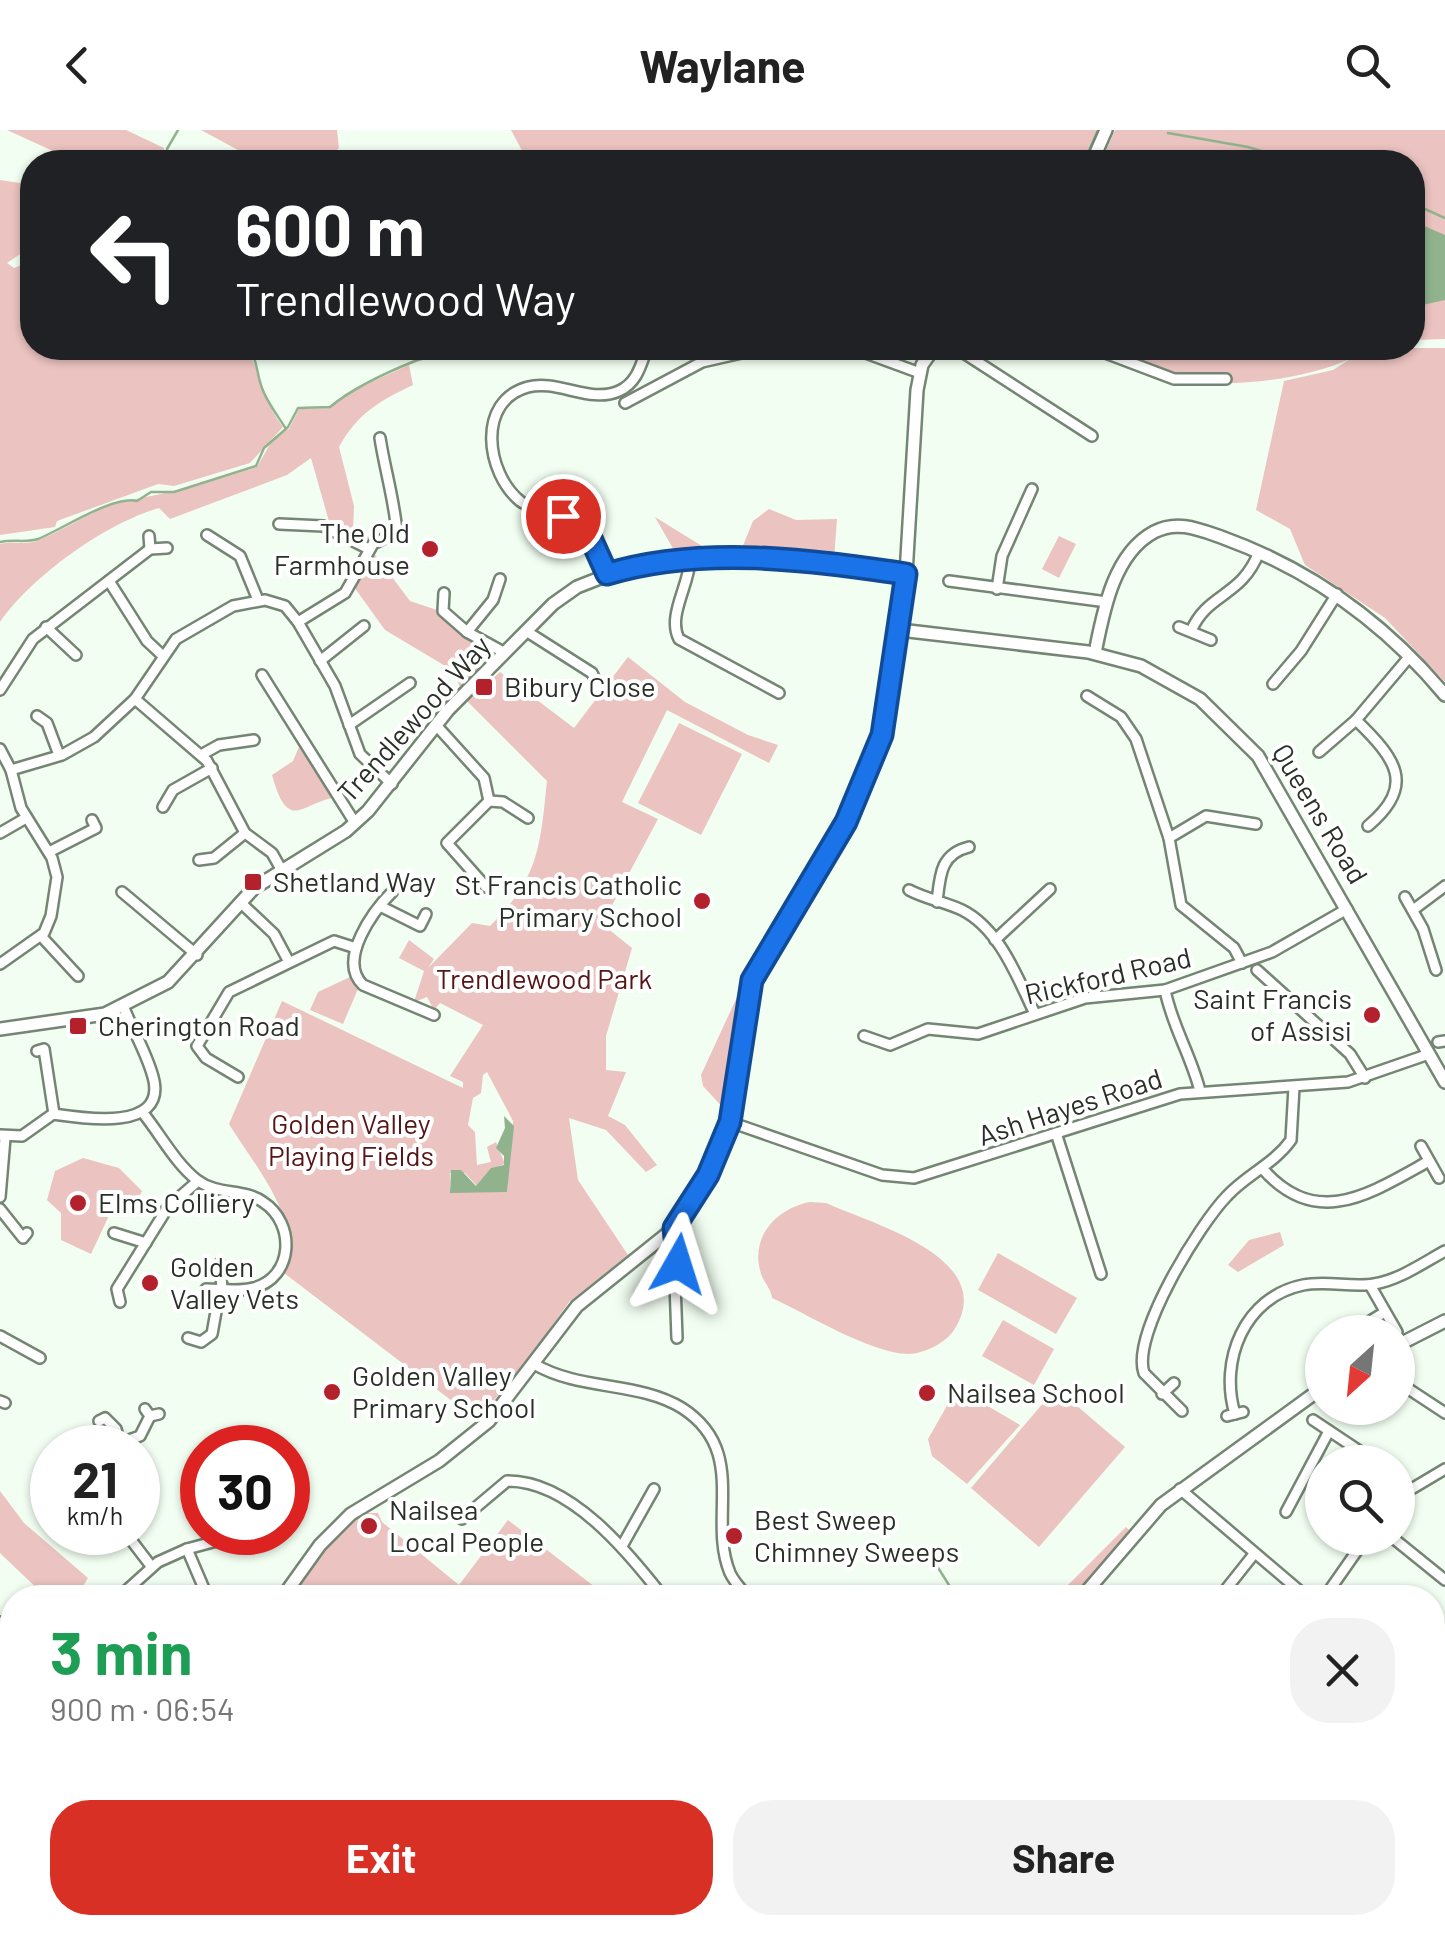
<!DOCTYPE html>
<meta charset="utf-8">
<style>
body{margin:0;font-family:Barlow,sans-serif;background:#f2f2f2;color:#222;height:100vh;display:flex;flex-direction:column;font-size:38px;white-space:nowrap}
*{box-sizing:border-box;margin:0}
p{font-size:32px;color:#767676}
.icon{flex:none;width:55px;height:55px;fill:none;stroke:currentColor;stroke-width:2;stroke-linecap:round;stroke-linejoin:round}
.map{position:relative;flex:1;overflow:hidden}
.sheet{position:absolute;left:0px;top:1455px;width:1445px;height:350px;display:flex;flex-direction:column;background:#fff;border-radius:40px 40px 0 0;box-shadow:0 2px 8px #0004}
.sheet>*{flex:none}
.banner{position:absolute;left:20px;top:20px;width:1405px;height:210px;border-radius:40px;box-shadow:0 2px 8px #0004;background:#202124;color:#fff;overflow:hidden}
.needle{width:65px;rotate:207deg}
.tools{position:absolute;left:1305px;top:1185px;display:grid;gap:20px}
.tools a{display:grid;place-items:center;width:110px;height:110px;border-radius:50%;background:#fff;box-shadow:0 2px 8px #0004;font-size:50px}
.speed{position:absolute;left:30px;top:1295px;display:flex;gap:20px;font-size:50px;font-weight:700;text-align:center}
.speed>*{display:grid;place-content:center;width:130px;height:130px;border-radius:50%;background:#fff;box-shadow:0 2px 8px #0004;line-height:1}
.speed small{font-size:25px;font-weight:400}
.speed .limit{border:15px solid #d22;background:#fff;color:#111}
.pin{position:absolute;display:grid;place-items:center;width:85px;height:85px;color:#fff;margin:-42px;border:5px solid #fff;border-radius:50%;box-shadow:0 2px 10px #0007}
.me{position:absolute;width:110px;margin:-55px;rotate:6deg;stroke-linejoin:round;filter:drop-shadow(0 0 8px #0008)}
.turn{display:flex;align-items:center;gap:35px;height:210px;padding:0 50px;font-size:45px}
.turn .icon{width:130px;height:130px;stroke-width:2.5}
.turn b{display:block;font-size:70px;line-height:85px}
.round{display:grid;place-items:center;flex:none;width:105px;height:105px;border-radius:40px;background:#f2f2f2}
.headline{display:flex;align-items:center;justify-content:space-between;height:170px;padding:0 50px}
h1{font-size:60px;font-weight:700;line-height:75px;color:#1e9e55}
.action{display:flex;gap:20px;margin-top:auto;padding:20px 50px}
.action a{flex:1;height:115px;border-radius:40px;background:#d93025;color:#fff;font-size:40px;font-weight:700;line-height:115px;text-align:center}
.action a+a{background:#f2f2f2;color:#222}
header{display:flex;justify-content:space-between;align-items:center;height:130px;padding:0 50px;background:#fff;font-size:45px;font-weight:700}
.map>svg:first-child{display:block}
.green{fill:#ebc3c0;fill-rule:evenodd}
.water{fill:#90b38e}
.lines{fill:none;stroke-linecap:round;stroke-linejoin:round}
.stream{stroke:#90b38e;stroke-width:2.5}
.minor-casing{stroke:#748673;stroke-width:14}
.tertiary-casing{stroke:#748673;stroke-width:16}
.secondary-casing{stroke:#748673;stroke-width:18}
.minor{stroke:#fff;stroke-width:9}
.tertiary{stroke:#fff;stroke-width:11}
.secondary{stroke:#fff;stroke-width:12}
.route-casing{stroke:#114b97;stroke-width:25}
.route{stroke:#1a73e8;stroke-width:18}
.poi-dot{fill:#b3212c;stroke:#fff;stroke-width:4}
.labels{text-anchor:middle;stroke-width:8;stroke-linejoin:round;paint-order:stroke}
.poi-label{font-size:28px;fill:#293028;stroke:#fff;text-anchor:start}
.street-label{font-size:28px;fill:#293028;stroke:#fff}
.park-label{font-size:28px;fill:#551416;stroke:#fff}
</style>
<header><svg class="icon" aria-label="back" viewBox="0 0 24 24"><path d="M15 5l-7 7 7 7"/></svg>Waylane<svg class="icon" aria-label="search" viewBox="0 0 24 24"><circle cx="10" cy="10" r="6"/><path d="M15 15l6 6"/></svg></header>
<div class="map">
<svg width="1445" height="1805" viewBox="0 0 1445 1805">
<rect width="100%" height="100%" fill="#f2fef1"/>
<g class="green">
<polygon points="7,0 126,0 164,18 162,32 77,32"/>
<polygon points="201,0 337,0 339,18 324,32 260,32"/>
<polygon points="511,0 1097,0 1083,32 528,32"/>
<polygon points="1115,0 1445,0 1445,209 1413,210 1412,32 1101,32"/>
<path d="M0,50L20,53L32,65V116L7,133L14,138L32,131V218H246C262,243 263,272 283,297L250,333L174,356L158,354L57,391L55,397L0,405Z"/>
<path d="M1090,218H1445V552L1385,488L1305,435L1290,399L1256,380L1284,251L1333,240L1350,229C1280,260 1154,266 1090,218Z"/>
<path d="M409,235L413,255C379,271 357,284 339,317L354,376L353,400L373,409L368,417L330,395L311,328L287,345L170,389L159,378C106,393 32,446 0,492V414C13,411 27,415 36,411C60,403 102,374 125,371C168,364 213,351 257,337L274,307L289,299L299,279L330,278L345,264Z"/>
<polygon points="573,346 593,357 565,380 549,377"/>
<polygon points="769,379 796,390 837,389 834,429 740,423 753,391"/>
<polygon points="655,387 710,421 714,422 675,422"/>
<polygon points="1059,406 1076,414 1059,448 1042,439"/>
<polygon points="373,422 410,471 437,480 454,498 492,517 494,529 460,557 452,540 385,500 354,457"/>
<path d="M628,527L685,572L748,605L778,615L769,633L667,580L622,672L658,689L602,794L632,818L606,906V940L626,942L608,986L625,995L657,1035L646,1042L606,1000L569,988L578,1050L628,1125L569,1172L524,1235L477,1290L284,1143C306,1094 254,1035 229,994L282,871L463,958V952L450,946L483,895L440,873L434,880L427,867L414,872L424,841L399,828L409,810L434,829L428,838L472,793L490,796C539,748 540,717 547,651L467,571L500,542L574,598ZM487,942L513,991L507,1061L450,1062V1043H465L477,1056L491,1039L505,1034L496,1012L487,1017L491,1032L477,1035L475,1002L468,995L473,968L481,963L483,945Z"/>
<polygon points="679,593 742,624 701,705 638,673"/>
<path d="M299,617L332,668C300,675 288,702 272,645L293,631Z"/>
<polygon points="350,847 358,859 343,894 310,880 318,862"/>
<polygon points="737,867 741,868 734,891 726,981 703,956 701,945"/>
<polygon points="83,1028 119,1038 142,1061 131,1083 113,1077 91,1124 61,1110 61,1083 47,1070 55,1041"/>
<path d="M810,1072L826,1073C872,1094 1000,1128 954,1200C946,1213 923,1224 908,1224C870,1223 807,1184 772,1168C771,1158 762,1151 760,1140C751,1105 778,1078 810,1072Z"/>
<polygon points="1280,1102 1284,1115 1238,1142 1228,1135 1249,1110"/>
<polygon points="998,1123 1077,1168 1056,1204 978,1160"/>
<polygon points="1003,1190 1054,1219 1034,1255 982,1226"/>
<polygon points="957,1258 1020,1295 967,1354 932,1326 928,1309"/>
<polygon points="1056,1258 1125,1317 1039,1417 971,1358"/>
<polygon points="0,1361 24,1393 88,1448 76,1467 46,1467 0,1423"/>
<polygon points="364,1383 378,1383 382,1392 459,1455 508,1390 608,1467 289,1468 322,1423"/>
<polygon points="1126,1397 1130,1401 1074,1467 1062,1467 1063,1460"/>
<polygon points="1432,1493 1445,1500 1445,1605 1441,1609 1433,1605"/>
</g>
<g class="water">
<polygon points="1413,91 1445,105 1445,170 1413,177"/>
<polygon points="504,986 514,996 507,1062 450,1063 451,1040 461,1040 476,1056 491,1038 504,1035 504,1026 496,1018 505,998"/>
</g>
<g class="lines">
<g class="stream">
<polyline points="1168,3 1248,17 1298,32"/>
<polyline points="167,32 167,19 178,0"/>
<polyline points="1084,32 1098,0"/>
<polyline points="1412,73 1445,88"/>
<path d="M248,218C256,229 256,235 259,248C263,267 276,283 286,299"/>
<path d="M0,412C13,409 27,413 38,409C61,400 113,365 137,371L151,362H174L256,336L264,318L288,297L298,278L330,277C354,257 385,243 415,231C430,225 448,227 462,218"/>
<polyline points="937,1436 954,1463"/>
</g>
<defs>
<g id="minor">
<polyline points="852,218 920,243"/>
<polyline points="956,218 1092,306"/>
<polyline points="1092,218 1174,249 1226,249"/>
<polyline points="625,273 702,232 763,218"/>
<polyline points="279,394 323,396 369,419"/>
<polyline points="207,405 240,426 258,470"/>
<polyline points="149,406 150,419 167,418"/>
<path d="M690,430C689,456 667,486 679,509L779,563"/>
<path d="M607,444L583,397C564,383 539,385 520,371C486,343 476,271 528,257C557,249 590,274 619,261C637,253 641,235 647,218"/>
<polyline points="500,449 493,470 467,502 505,523"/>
<polyline points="109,451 147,511 162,525"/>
<polyline points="949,451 1107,472"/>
<polyline points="997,459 1002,426 1032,359"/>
<polyline points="444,463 443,481 467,502"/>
<path d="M298,492L345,463L373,414L397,402C394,369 385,340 380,308"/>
<polyline points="46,497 76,525"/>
<polyline points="1179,497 1211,510"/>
<polyline points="526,501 592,543 600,560"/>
<path d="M1191,501C1208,462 1241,468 1259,422"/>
<polyline points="320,531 364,496"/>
<polyline points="262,545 355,693"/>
<polyline points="1273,554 1301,521 1337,464"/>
<polyline points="0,560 33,509 150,419"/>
<polyline points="1087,566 1121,587 1136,609 1169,708 1181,775 1234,818 1242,833"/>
<polyline points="135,569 207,631 245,703 272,723 281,739"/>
<polyline points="37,586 47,593 59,625"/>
<path d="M1356,590C1395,628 1417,655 1368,696"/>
<polyline points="349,595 410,553"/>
<polyline points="436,595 484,648 489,671 447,713 486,757"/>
<polyline points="0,619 11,640 21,678 52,728 57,747 51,786 44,803 0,834"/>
<polyline points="1319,622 1356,590 1410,526"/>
<polyline points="201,625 219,615 254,610"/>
<polyline points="11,640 62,625 94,607 135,569 176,509 233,476 265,470 285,476 298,492 335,556 360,624 392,654"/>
<polyline points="489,671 503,672 528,688"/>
<polyline points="163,677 173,660 212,638"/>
<polyline points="0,703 26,688"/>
<polyline points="1169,708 1206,686 1256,694"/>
<polyline points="49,722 96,698 92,690"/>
<polyline points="199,730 214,728 245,703"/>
<path d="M909,760C926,769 945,772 962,780C1000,799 1018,849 1035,884"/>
<path d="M393,761C373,781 337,830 363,855L434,885"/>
<polyline points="122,762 197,825"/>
<polyline points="1405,767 1423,799 1436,840"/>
<polyline points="240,772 274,804 289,832"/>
<path d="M937,772C940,746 940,724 969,717"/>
<polyline points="380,776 420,796 426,784"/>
<polyline points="1413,780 1445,756"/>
<polyline points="41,806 78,846"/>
<polyline points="995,810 1050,759"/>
<polyline points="1257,840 1350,924 1365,948"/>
<path d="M1165,860C1172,896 1191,925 1200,961"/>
<polyline points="864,906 890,915 928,899 978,904 1085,868 1165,860 1272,822 1347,779"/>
<polyline points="1438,912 1445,911"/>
<polyline points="37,921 44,919 54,984"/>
<polyline points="238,947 206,928 197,916 229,862 334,811 356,818"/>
<path d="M143,983C160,1004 176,1034 197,1050C218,1066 244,1058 263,1072C296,1093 294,1148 253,1158C239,1162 221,1159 206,1159"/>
<polyline points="730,992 882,1045 914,1048 1180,964 1348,952 1429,924"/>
<polyline points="1056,1003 1101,1144"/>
<path d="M0,1005L22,1006L53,984C81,988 164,1002 154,951C149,927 133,901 124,878"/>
<polyline points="1421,1016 1439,1048"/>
<path d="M1262,1038C1316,1101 1371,1063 1429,1031"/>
<polyline points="0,1067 5,1008"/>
<polyline points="0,1079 23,1108 27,1103"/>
<polyline points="673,1099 677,1208"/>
<polyline points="114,1103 146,1113"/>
<polyline points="220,1133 222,1159"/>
<polyline points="1370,1155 1397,1202"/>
<polyline points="120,1172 117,1159 168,1077 198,1051"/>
<polyline points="1361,1202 1367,1193 1385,1182"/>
<polyline points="0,1206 40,1228"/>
<polyline points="188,1208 201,1212 212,1204 220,1159"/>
<path d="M534,1234C580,1261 638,1251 682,1278C749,1321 707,1388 730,1443C734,1452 742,1460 749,1468"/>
<polyline points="1316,1238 1322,1239"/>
<polyline points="1398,1252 1445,1283"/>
<polyline points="1162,1264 1174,1253"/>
<polyline points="0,1271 5,1273"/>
<polyline points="145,1279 150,1286 159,1284"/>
<path d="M1182,1281L1144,1243C1131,1205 1199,1095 1227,1066C1246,1045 1274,1034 1291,1010L1294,957"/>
<path d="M1235,1284C1219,1231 1244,1167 1303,1155C1327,1150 1352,1158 1374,1154C1399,1150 1423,1133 1445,1121"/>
<polyline points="1227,1286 1243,1282"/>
<polyline points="1313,1290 1376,1332"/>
<polyline points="99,1291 105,1288 116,1299 120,1315"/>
<polyline points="120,1313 140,1306 150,1286"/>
<polyline points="1180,1359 1308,1468"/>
<polyline points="1398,1367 1445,1339"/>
<polyline points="1286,1382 1329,1301"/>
<path d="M462,1389L507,1351C570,1350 629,1423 664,1468"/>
<polyline points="125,1402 151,1436"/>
<polyline points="1393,1408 1445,1450"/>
<polyline points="622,1416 654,1359"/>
<polyline points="187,1419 208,1468"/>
<polyline points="118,1468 158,1432 187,1419 250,1402"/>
<polyline points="1219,1468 1254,1424"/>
<polyline points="1324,1468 1366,1408"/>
<polyline points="0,1492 12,1502"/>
<polyline points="5,1648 12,1647"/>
<polyline points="1432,1745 1445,1748"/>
<polyline points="0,1752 12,1716"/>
<polyline points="598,1794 599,1805"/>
<polyline points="103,1805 106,1792"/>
<polyline points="679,1805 680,1792"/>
<polyline points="1364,1805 1372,1792"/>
</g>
<g id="tertiary">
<polyline points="1092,32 1106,0"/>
<polyline points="900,500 1088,522 1141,536 1200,569 1258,626 1445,952"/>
<path d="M1095,523C1103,483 1113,424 1154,402C1177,390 1198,399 1221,407C1310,439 1384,492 1445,565"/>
<polyline points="0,899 105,884 168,852 254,758 346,701 368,681 448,580 553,474 577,457 628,437 671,430 814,431 906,444"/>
<polyline points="1398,1215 1445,1191"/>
<polyline points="282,1468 320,1415 351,1384 439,1331 489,1291 577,1176 673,1099 708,1045 730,992 752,851 848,687 889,580 906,444 917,260 922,235 934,218"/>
<polyline points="1081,1468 1161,1375 1322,1258"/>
<polyline points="0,1561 12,1570"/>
<polyline points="1233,1792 1247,1805"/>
<polyline points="40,1805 45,1792"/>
</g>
<g id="secondary">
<polyline points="478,1792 496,1805"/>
<polyline points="431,1797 471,1799 477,1792"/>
<polyline points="299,1805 444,1792"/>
</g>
</defs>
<use href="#minor" class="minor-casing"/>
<use href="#tertiary" class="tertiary-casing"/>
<use href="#secondary" class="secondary-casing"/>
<use href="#minor" class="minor"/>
<use href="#tertiary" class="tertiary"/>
<use href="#secondary" class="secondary"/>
</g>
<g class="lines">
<defs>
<path id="route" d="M563,386L588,402L607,444C703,415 809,430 906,444L882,605L846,692L752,850L730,992L708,1045L674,1098L678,1134"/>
</defs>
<use href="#route" class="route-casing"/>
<use href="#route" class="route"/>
</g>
<g class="poi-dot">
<circle cx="430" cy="419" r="10"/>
<rect x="474" y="547" width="20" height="20" rx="5"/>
<rect x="243" y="742" width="20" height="20" rx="5"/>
<circle cx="702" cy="771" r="10"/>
<circle cx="1372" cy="885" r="10"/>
<rect x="68" y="886" width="20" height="20" rx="5"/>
<circle cx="78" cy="1073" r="10"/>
<circle cx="150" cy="1153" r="10"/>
<circle cx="332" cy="1262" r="10"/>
<circle cx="927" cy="1263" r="10"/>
<circle cx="369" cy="1396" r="10"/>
<circle cx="734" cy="1406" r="10"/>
</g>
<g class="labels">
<g class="poi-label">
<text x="410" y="413" text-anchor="end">The Old<tspan x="410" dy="32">Farmhouse</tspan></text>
<text x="504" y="567">Bibury Close</text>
<text x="273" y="762">Shetland Way</text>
<text x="682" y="765" text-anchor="end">St Francis Catholic<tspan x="682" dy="32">Primary School</tspan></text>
<text x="1352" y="879" text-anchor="end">Saint Francis<tspan x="1352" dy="32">of Assisi</tspan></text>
<text x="98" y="906">Cherington Road</text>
<text x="98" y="1083">Elms Colliery</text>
<text x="170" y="1147">Golden<tspan x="170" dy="32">Valley Vets</tspan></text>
<text x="352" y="1256">Golden Valley<tspan x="352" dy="32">Primary School</tspan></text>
<text x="947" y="1273">Nailsea School</text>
<text x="389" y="1390">Nailsea<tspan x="389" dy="32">Local People</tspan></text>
<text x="754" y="1400">Best Sweep<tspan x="754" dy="32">Chimney Sweeps</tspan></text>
</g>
<g class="street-label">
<text transform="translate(414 589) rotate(-48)" y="10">Trendlewood Way</text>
<text transform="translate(1320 684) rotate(59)" y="10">Queens Road</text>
<text transform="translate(1108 846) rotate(-13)" y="10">Rickford Road</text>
<text transform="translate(1070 977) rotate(-18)" y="10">Ash Hayes Road</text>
</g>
<g class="park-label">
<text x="544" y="859">Trendlewood Park</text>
<text x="351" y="1004">Golden Valley<tspan x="351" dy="32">Playing Fields</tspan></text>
</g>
</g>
</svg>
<div class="tools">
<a><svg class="needle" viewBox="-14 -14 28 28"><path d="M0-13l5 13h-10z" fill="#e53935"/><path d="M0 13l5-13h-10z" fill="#767676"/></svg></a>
<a><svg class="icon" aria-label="search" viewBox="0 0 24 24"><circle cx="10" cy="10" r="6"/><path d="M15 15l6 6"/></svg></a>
</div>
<div class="speed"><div>21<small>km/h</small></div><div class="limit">30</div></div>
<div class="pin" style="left:563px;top:386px;background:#d93025"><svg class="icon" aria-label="arrive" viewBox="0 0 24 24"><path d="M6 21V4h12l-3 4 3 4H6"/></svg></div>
<svg class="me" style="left:678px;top:1134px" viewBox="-20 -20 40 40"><path d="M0-17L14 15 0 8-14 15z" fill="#1a73e8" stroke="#fff" stroke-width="4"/></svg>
<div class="banner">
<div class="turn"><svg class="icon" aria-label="left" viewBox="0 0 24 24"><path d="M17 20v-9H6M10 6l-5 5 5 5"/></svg><div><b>600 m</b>Trendlewood Way</div></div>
</div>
<section class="sheet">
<div class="headline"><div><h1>3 min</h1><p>900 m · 06:54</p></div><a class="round"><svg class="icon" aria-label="close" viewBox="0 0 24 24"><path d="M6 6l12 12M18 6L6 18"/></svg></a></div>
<div class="action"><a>Exit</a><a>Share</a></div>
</section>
</div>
